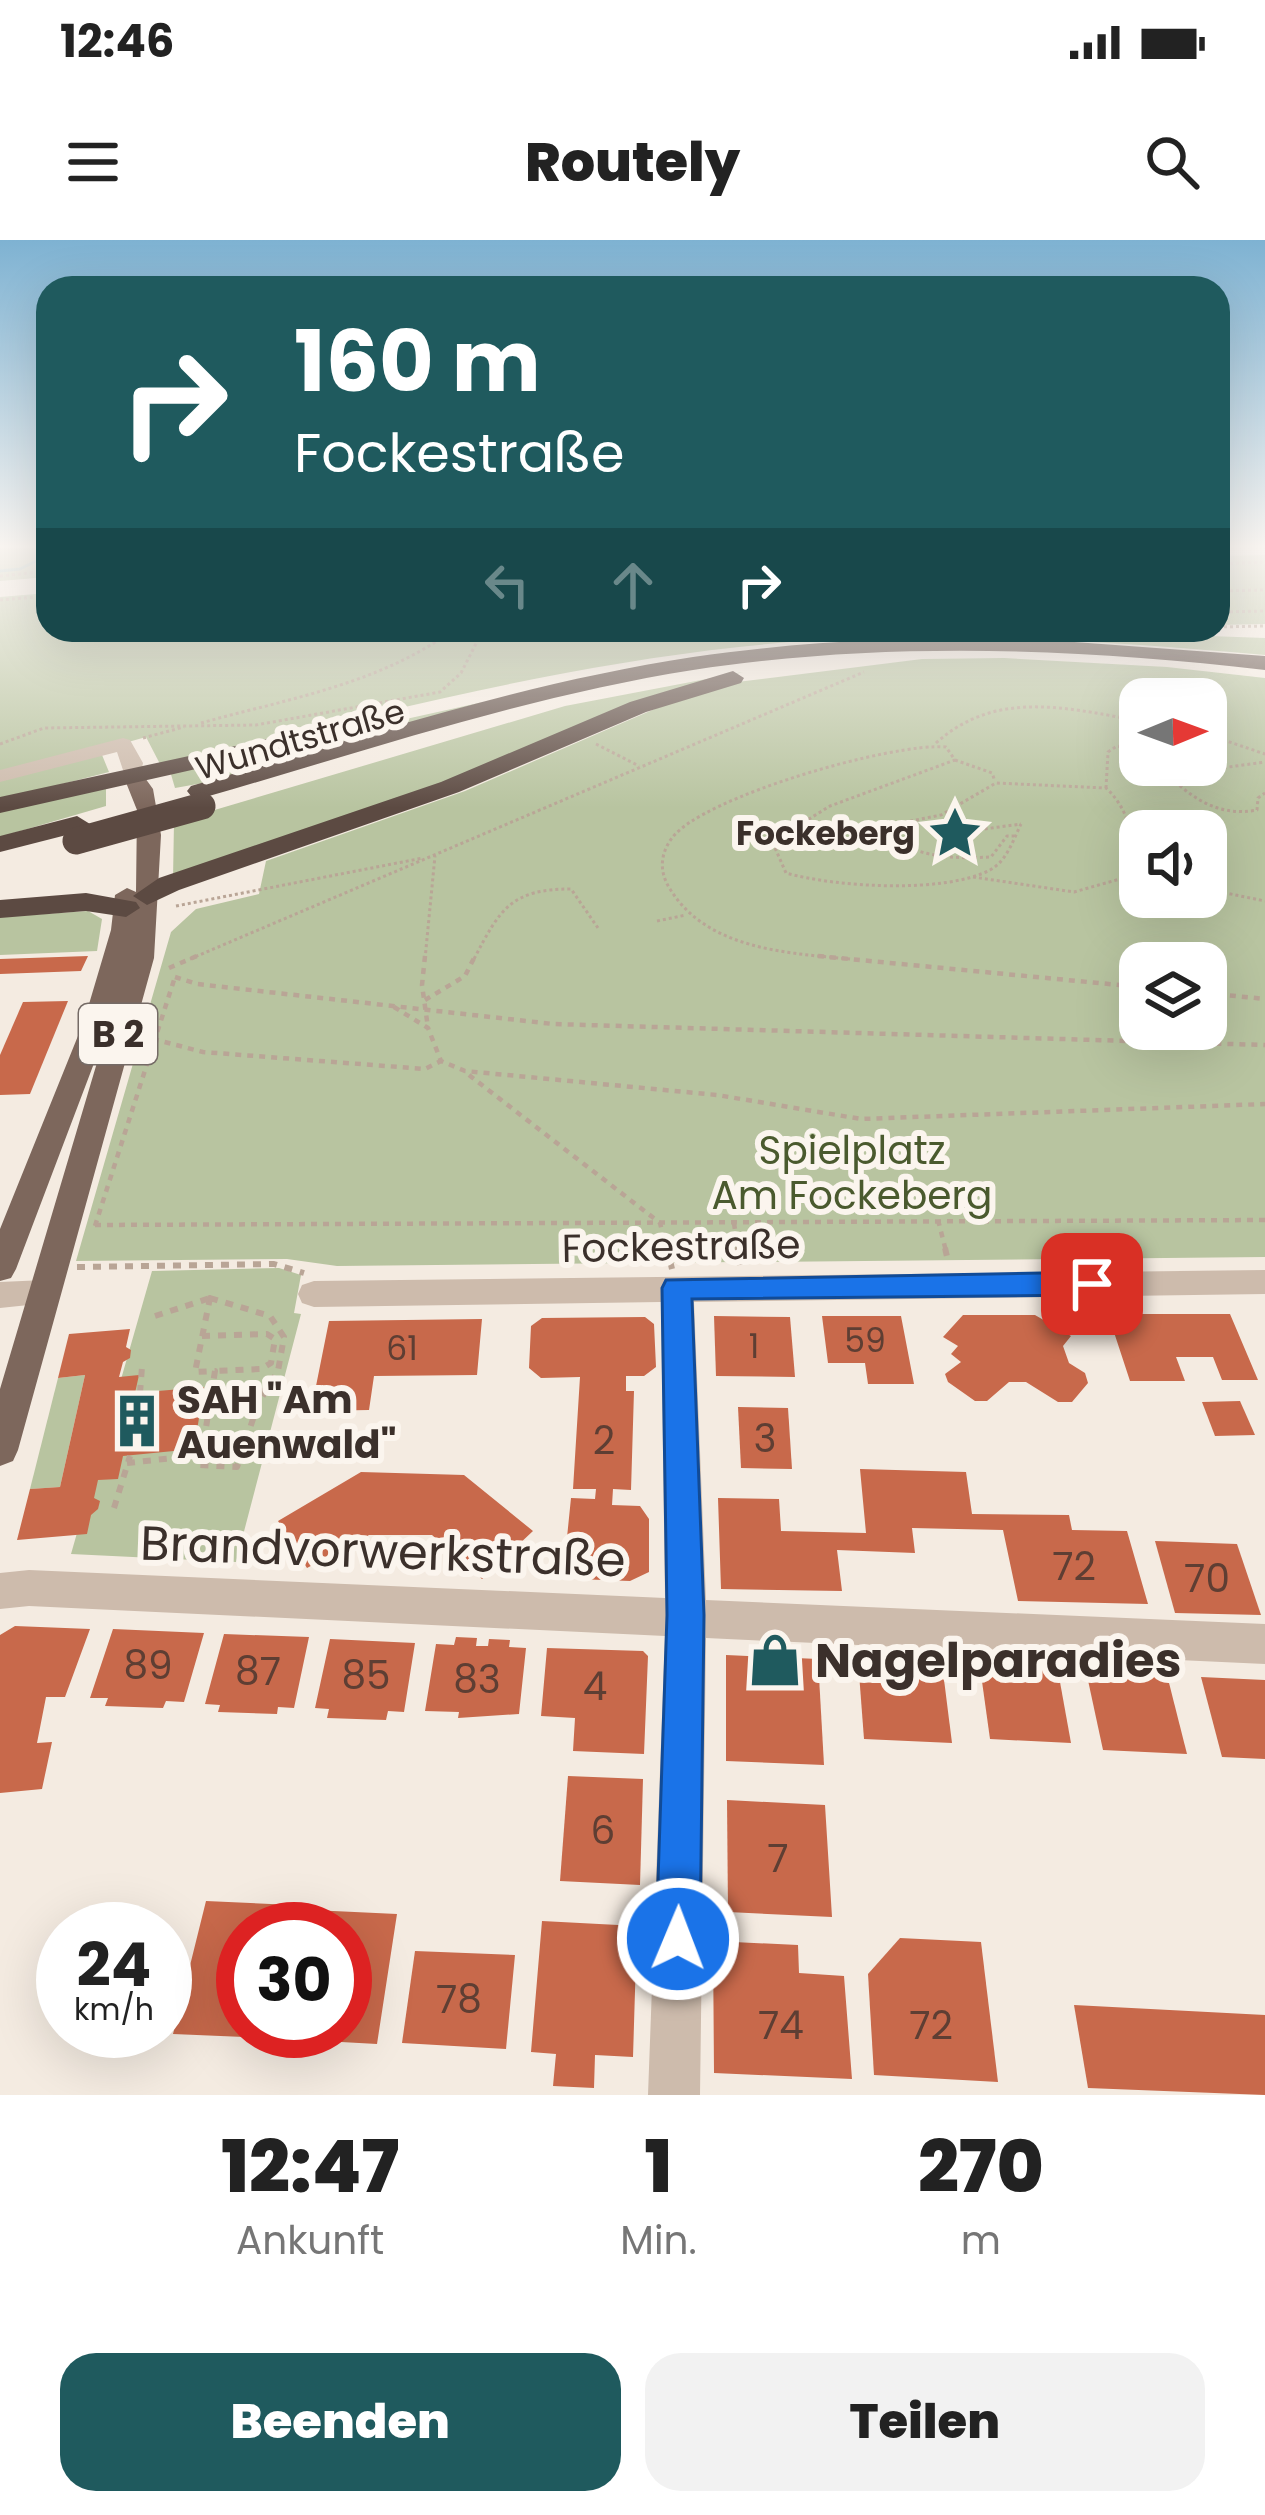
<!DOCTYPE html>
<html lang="de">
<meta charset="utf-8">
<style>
body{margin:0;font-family:Poppins,sans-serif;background:#f2f2f2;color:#222;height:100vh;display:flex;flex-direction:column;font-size:45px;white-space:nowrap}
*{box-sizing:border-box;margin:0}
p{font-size:39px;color:#767676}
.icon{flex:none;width:66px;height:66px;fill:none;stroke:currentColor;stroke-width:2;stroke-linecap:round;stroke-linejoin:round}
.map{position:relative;height:1855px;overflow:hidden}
.panel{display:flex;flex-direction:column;background:#fff;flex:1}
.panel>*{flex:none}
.hud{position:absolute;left:36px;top:36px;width:1194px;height:366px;border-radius:36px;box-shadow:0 12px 48px #0002;background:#1f5a5e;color:#fff;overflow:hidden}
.needle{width:78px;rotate:89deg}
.buttons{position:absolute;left:1119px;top:438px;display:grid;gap:24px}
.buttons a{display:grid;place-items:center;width:108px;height:108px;border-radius:24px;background:#fff;box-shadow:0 12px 48px #0002;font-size:60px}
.speed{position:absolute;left:36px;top:1662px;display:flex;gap:24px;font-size:60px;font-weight:700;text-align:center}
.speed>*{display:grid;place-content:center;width:156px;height:156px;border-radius:50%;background:#fff;box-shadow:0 12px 48px #0002;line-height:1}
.speed small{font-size:30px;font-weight:400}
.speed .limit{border:18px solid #d22;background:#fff;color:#111}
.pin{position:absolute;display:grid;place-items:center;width:102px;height:102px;color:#fff;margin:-51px;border-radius:24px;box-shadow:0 6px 18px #0006}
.me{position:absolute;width:132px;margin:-66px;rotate:1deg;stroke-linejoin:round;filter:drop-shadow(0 0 9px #0008)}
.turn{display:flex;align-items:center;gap:42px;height:252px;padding:0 60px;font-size:54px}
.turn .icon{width:156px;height:156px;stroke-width:2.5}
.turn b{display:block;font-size:84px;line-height:102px}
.lanes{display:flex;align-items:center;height:114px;padding:0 60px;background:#0003;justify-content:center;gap:60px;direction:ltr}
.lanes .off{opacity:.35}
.eta{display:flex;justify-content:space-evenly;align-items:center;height:204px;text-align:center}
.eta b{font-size:72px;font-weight:800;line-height:84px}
.primary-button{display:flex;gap:24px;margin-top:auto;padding:24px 60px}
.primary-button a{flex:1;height:138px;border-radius:36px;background:#1f5a5e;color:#fff;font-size:48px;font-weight:800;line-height:138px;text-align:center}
.primary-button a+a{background:#f2f2f2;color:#222}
.status{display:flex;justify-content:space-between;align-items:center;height:84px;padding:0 60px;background:#fff;direction:ltr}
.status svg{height:33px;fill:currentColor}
header{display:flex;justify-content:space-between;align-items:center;height:156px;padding:0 60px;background:#fff;font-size:54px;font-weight:800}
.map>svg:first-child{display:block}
.green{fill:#b8c4a0;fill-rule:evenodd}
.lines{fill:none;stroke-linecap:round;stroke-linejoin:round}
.stream{stroke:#7fb0b2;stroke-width:3}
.building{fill:#c8694b}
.path-far2{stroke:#b9a596;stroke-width:3;stroke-dasharray:3 3;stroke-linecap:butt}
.path-far1{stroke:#b9a596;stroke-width:4.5;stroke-dasharray:6 6;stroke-linecap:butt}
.path{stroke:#b9a596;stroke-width:6;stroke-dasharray:8 8;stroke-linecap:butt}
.minor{fill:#cdbbac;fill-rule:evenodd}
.major{fill:#7d675c;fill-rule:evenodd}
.highway{fill:#5c4a42;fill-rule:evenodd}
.highway-bridge{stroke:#5c4a42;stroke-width:27}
.route{fill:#1a73e8;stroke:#114b97;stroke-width:3}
.labels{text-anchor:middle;stroke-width:12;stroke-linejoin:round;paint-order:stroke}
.far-street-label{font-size:33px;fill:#3b302b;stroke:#fbf5ee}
.far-poi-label{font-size:33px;font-weight:bold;fill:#3b302b;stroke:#fbf5ee;text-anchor:end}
.number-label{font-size:33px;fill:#5e3e33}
.shield{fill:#fbf5ee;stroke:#756b66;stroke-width:3}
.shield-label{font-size:36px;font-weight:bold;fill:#3b302b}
.park-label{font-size:39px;fill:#4a5a2e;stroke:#fbf5ee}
.street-label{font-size:39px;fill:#3b302b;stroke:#fbf5ee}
.poi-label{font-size:39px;font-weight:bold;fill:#3b302b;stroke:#fbf5ee;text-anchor:start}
.near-number-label{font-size:39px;fill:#5e3e33}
.near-street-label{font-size:48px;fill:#3b302b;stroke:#fbf5ee}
.near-poi-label{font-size:48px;font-weight:bold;fill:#3b302b;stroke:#fbf5ee;text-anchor:start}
</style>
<div class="status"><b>12:46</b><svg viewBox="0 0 49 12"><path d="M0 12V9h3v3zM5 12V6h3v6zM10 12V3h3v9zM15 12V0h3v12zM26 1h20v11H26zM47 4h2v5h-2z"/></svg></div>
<header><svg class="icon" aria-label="menu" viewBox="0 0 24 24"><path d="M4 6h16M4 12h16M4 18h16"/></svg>Routely<svg class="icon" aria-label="search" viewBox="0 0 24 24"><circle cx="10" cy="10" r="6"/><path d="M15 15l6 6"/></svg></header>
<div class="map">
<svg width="1265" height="1855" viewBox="0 0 1265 1855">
<rect width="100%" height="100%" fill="#f4ebe1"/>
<g class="green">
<polygon points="0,308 48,308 48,337 0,341"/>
<polygon points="1265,315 1265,384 1218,385 1218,316"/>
<path d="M48,353V390H793L792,402L813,400L818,390H1042L1265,398V415C1089,400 915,387 739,407C543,428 351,481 160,524L146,497L100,510L109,532L0,560V357Z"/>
<path d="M1004,418L1167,427L1265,438V1017L337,1026L287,1019L76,1021L171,692L196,669L259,654L266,621L465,551L657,468L737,442L922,419ZM1140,459H1206V525H1140ZM1140,591H1206V657H1140ZM1140,723H1206V789H1140Z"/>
<polygon points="743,432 681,449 446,544 173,639 174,582 565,466"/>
<polygon points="483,462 203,543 175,548 170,531"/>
<polygon points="106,548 106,566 0,597 0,569"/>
<polygon points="88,671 102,679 97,711 0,715 0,677"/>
<polygon points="279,1028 301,1035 294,1073 301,1074 236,1322 71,1314 152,1031"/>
<polygon points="85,1135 60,1247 30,1249 58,1138"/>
</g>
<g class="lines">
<polyline class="stream" points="0,331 20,329 48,315"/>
</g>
<g class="building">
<polygon points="88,716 81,731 0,734 0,719"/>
<polygon points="68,761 30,854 0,855 0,815 23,762"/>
<polygon points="1108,1074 1230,1074 1258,1140 1222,1140 1213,1117 1176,1117 1185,1141 1130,1141"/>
<polygon points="963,1075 1035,1075 1071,1096 1063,1106 1069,1123 1085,1133 1088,1143 1072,1162 1058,1162 1026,1142 1009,1142 987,1161 975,1161 948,1142 945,1134 961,1122 951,1114 958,1106 943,1097"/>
<polygon points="714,1076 790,1077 795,1137 716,1136"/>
<polygon points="822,1076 901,1076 914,1144 868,1144 865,1123 828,1123"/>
<polygon points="645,1077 654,1084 656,1127 644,1136 626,1136 626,1151 634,1151 631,1250 613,1249 612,1265 640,1266 649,1279 649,1332 630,1341 576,1339 564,1327 571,1258 595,1259 596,1249 573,1249 580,1137 541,1138 529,1128 531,1086 542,1078"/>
<polygon points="482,1079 477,1135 374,1136 369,1170 311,1171 329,1081"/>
<polygon points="130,1089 126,1107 131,1110 130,1118 123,1122 119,1137 139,1135 135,1153 204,1147 194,1209 123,1216 118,1239 98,1240 94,1258 100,1261 98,1269 91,1275 87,1294 17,1300 30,1249 60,1247 85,1135 58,1138 69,1094"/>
<polygon points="1240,1161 1255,1195 1215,1196 1202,1162"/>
<polygon points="738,1167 788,1168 792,1229 741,1228"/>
<polygon points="860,1229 966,1232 972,1274 1069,1275 1072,1290 1127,1291 1148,1364 1018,1361 1003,1290 912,1288 915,1313 837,1310 842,1351 721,1349 718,1258 779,1259 781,1291 866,1293"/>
<polygon points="361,1232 464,1235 533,1291 482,1339 432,1295 369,1295 307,1328 278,1281"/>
<polygon points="1155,1301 1237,1304 1261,1375 1175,1373"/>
<polygon points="15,1386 90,1389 65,1457 46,1457 37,1503 52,1502 42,1549 0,1553 0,1395"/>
<polygon points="113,1389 204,1393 184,1462 166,1461 163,1468 105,1466 108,1458 90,1458"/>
<polygon points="224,1394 309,1397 294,1468 278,1467 277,1474 218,1472 220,1465 205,1464"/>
<polygon points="456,1397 477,1398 476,1406 488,1406 489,1399 510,1400 509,1407 526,1408 519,1474 458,1478 459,1472 425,1471 436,1404 454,1405"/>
<polygon points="330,1399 415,1403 404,1472 388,1471 386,1480 327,1478 329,1469 315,1468"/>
<polygon points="547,1408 643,1411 648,1416 644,1514 573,1511 575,1478 541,1476"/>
<polygon points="726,1415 818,1419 824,1525 726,1521"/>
<polygon points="858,1420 942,1424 952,1503 864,1499"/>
<polygon points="980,1427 1058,1431 1071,1503 990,1499"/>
<polygon points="1086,1431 1167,1435 1187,1514 1103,1510"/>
<polygon points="1201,1437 1265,1440 1265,1519 1222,1517"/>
<polygon points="568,1536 643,1539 640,1645 560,1641"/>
<polygon points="727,1560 825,1565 832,1677 728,1672"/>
<polygon points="206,1661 293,1665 288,1689 243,1689 243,1791 267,1791 266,1798 173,1794"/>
<polygon points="312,1670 397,1674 377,1804 287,1799 288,1791 345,1791 345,1689 308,1689"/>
<polygon points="542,1681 637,1686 633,1817 595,1815 594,1848 553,1846 556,1814 531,1812"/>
<polygon points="900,1698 981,1702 998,1842 874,1835 868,1734"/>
<polygon points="713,1701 798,1705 799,1733 844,1736 852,1839 714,1833"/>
<polygon points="415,1711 515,1715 506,1809 402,1803"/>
<polygon points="1074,1765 1265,1775 1265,1855 1088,1848"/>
</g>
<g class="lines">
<g class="path-far2">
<polyline points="1218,324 1265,322"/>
<polyline points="0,336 48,331"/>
<polyline points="1218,351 1265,350"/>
<polyline points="0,360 48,356"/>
<polyline points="1218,372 1265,371"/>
<polyline points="1218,387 1265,386"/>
<path d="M201,483C287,459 380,444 453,390"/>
<polyline points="1206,494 1265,514"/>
<polyline points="143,498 184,487"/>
<path d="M936,503C996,449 1067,468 1140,481"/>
<polyline points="0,504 44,488 256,485 440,452 461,433 483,390"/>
<polyline points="596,504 639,526"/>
<polyline points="955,520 992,533 995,541"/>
<path d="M1158,525C1186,554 1215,578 1257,570L1258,558L1265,553"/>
<polyline points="1170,535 1265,522"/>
<polyline points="1106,548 1108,512 1117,506 1140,509"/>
<polyline points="955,593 1021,584"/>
<path d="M973,637L1074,652L1127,637C1137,605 1131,571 1106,548L996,543L941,575L896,584L885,593C916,618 953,619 991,617L1007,596H1014"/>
<polyline points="1206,649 1265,661"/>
<polyline points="176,666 423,618"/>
<polyline points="657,681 686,675"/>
<polyline points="190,719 864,432"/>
<polyline points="425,719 435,616"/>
<path d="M474,719C500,669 511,649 571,649L598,688"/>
<path d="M850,719C785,713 707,709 670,649C659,632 660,614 672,598C702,557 894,502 946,507L955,520L830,566L788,592L775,608L786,633C835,647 944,654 990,630C1007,621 1013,600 1021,584"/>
</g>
<g class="path-far1">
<polyline points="425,716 422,745 428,788"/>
<polyline points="818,716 1140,747"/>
<polyline points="169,728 197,716"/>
<polyline points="175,737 197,744 553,784 1265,805"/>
<polyline points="1206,753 1265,759"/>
<polyline points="425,760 465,736 475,716"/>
<polyline points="394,767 428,788 441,821 465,831 717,855 861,879 1265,864"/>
<polyline points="153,799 203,812 425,829 441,821"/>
<polyline points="469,835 660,983 667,1011"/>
<polyline points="938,980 946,1011"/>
<polyline points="734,983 738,1011"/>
<polyline points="95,985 1265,980"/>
<polyline points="95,986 174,740"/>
</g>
<g class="path">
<polyline points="667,1008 672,1029"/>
<polyline points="738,1008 740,1025"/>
<polyline points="945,1008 948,1021"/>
<polyline points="77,1027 274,1024 304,1033"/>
<polygon points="210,1058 270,1076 284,1097 278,1131 258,1164 237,1227 200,1225 215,1131 195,1132"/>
<polyline points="155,1076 210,1058"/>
<polyline points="202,1096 267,1094 275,1099 271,1123 261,1129 215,1131"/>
<polyline points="212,1150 263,1151"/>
<polyline points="140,1153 142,1127"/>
<polyline points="127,1223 202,1215"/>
<polyline points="114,1268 130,1216"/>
</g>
<g class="minor">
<polygon points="123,498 130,500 143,523 140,539 126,539 117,512 0,542 0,530"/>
<polygon points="1265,1030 1265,1054 694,1062 706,1360 1265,1384 1265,1424 706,1398 700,1855 648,1855 665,1396 29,1366 0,1369 0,1333 29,1330 665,1358 661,1062 314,1067 302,1063 298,1054 302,1045 314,1041"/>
<polygon points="45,1040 57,1044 61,1053 57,1062 0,1068 0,1042"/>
</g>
<polygon class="major" points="133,529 140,531 153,549 161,595 154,718 18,1210 13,1221 0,1226 0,1149 107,789 16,1029 11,1038 0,1041 0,989 84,781 111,690 115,655 127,648 136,652 137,570 123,535"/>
<g class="highway">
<path d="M1020,398L1265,416V430C1075,408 883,401 693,430C528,456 369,510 209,556H191L187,551L191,546C357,498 522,443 693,417C802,401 911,397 1020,398Z"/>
<polygon points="733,431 744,438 741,443 646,472 459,552 179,650 147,665 133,656 159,638 441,542 630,462"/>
<polygon points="304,491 316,498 312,503 0,573 0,557"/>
<polygon points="77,576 90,584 86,590 0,612 0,596"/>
<polygon points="86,653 136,662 140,668 126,677 86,671 0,678 0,660"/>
</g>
<polyline class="highway-bridge" points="76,601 202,566"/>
</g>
<linearGradient id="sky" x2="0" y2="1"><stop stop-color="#7eb2d2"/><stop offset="0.54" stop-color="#faf6f2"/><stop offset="1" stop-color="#faf6f2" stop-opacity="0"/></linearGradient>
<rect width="1265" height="568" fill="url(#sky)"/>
<polygon class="route" points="1092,1032 1103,1036 1107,1044 1103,1052 1092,1055 692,1059 704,1375 700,1699 693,1714 678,1720 663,1714 656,1699 667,1375 662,1048 666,1040"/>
<defs>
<symbol id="sight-bare" viewBox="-9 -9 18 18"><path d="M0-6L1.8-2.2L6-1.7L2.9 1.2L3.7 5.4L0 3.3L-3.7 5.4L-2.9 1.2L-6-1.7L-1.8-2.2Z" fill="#1f5a5e" stroke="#fbf5ee" stroke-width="2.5" paint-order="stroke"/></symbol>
<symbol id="building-bare" viewBox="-9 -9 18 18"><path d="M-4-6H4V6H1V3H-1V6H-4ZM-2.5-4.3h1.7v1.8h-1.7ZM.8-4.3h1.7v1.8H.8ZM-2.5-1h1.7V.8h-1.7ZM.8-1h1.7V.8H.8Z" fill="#1f5a5e" stroke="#fbf5ee" stroke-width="2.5" paint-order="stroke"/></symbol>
<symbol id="shop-bare" viewBox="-9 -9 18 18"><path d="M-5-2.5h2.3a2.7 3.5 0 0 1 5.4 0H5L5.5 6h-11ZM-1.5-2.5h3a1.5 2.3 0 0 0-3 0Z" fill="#1f5a5e" stroke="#fbf5ee" stroke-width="2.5" paint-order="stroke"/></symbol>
</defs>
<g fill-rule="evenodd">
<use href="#sight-bare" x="917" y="555" width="76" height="76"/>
<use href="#building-bare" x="99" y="1143" width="76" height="76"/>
<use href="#shop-bare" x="737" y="1382" width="76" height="76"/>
</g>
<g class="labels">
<g class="far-street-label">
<text transform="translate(300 499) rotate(-16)" y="12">Wundtstraße</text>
</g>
<g class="far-poi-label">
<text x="915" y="605">Fockeberg</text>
</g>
<g class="number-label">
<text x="865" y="1112">59</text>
<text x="754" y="1118">1</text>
<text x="402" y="1120">61</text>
</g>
<rect class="shield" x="79" y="764" width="78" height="60" rx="9"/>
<g class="shield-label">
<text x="118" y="807">B 2</text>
</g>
<g class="park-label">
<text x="852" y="924">Spielplatz<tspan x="852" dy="45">Am Fockeberg</tspan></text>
</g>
<g class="street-label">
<text transform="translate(681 1006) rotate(-1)" y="14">Fockestraße</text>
</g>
<g class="poi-label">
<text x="177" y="1173">SAH "Am<tspan x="177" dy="45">Auenwald"</tspan></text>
</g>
<g class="near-number-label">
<text x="765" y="1212">3</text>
<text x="604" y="1214">2</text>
<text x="1074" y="1340">72</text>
<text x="1207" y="1352">70</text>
<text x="148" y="1439">89</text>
<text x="258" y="1445">87</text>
<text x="366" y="1449">85</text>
<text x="477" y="1453">83</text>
<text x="595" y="1460">4</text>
<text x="603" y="1604">6</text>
<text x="778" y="1632">7</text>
<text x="459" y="1773">78</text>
<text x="781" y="1799">74</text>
<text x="931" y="1799">72</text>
</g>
<g class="near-street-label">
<text transform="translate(383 1311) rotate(2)" y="17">Brandvorwerkstraße</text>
</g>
<g class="near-poi-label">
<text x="815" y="1437">Nagelparadies</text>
</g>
</g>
</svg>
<div class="buttons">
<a><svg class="needle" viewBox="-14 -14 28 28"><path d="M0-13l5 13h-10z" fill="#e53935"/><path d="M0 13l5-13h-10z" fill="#767676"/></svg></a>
<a><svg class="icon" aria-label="sound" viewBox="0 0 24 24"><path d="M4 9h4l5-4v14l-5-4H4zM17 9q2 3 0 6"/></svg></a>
<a><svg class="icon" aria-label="layers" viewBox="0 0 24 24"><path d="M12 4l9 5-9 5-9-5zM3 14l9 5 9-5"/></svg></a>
</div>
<div class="speed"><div>24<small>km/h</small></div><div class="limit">30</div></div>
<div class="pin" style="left:1092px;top:1044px;background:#d93025"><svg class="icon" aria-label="arrive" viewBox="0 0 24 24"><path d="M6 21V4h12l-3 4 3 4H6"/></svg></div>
<svg class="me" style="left:678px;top:1699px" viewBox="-20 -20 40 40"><circle r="17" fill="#1a73e8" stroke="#fff" stroke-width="3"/><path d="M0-11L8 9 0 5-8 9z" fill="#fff"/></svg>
<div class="hud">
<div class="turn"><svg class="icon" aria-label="right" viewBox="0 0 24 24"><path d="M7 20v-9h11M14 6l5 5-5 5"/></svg><div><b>160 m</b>Fockestraße</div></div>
<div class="lanes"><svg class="icon off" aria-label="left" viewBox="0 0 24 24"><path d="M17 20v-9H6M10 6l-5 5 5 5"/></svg><svg class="icon off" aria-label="ahead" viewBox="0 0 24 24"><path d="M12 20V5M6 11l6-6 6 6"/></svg><svg class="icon" aria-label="right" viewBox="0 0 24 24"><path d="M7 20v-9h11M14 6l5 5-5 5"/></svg></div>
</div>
</div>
<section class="panel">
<div class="eta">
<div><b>12:47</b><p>Ankunft</p></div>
<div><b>1</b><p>Min.</p></div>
<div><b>270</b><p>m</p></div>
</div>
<div class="primary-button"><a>Beenden</a><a>Teilen</a></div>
</section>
